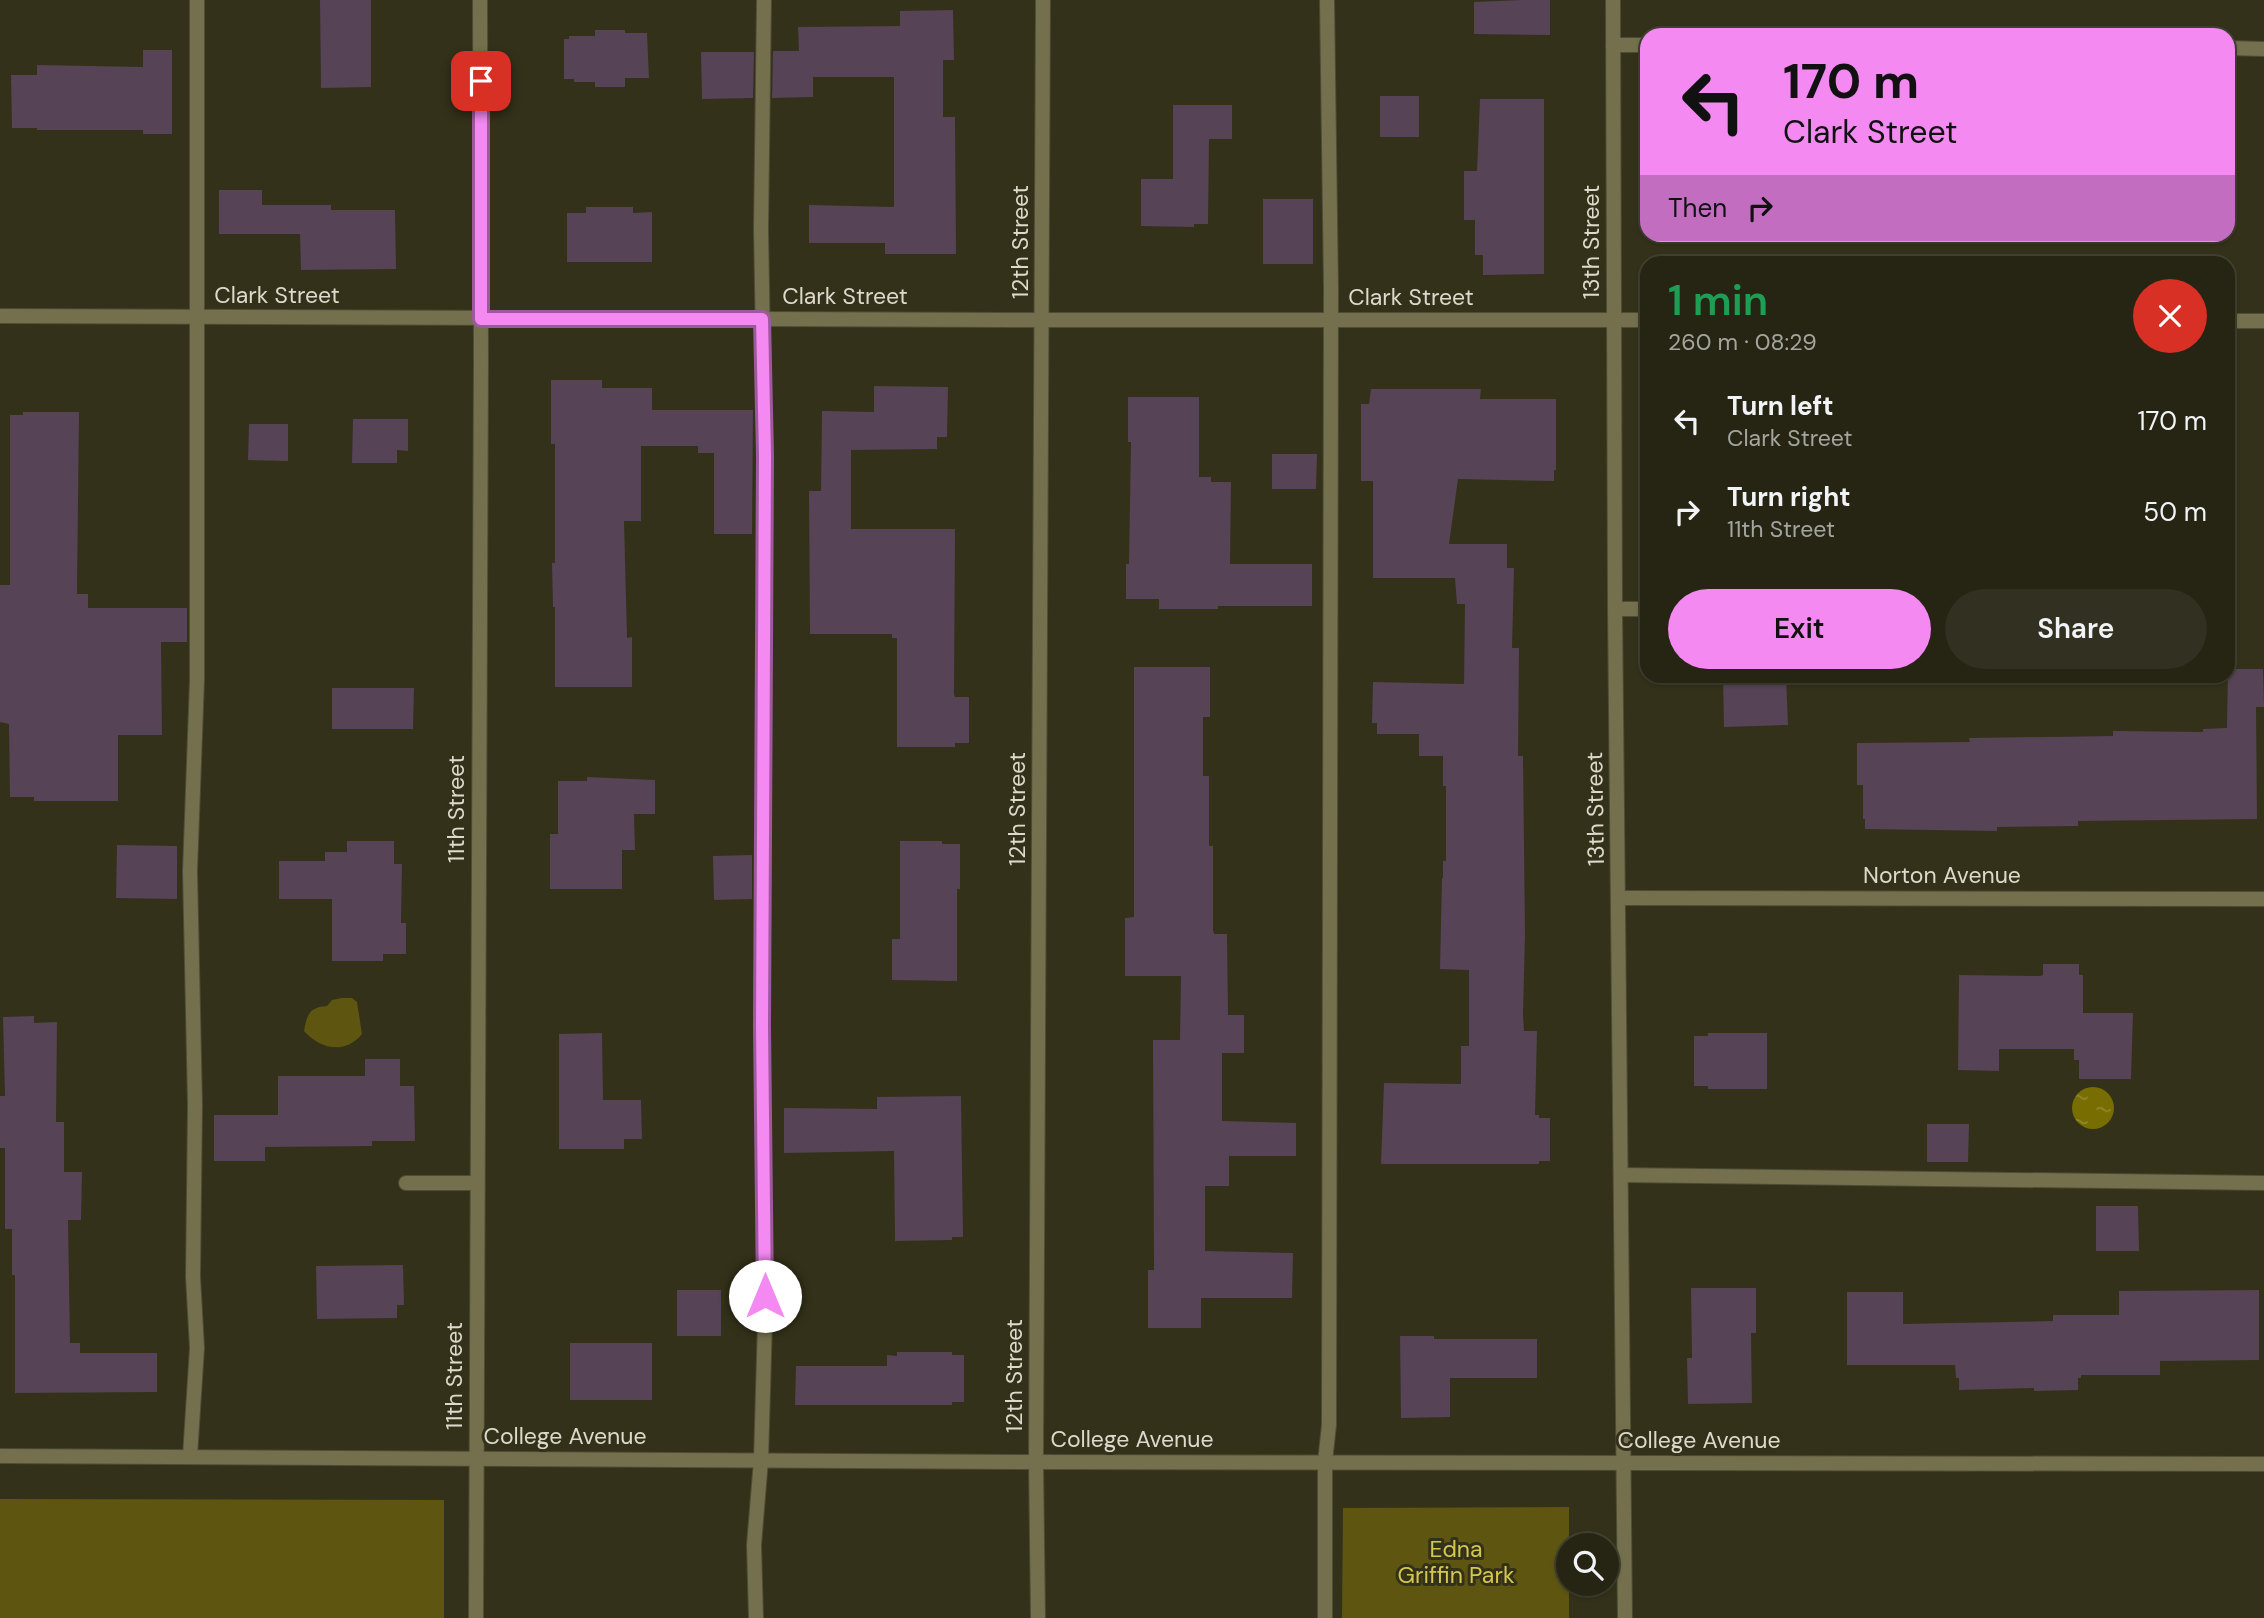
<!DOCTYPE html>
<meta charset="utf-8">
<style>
body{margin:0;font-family:"DM Sans",sans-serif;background:#323121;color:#f1f3f6;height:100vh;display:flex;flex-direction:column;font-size:26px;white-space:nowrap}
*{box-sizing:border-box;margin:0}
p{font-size:23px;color:#a4a5a0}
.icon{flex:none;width:38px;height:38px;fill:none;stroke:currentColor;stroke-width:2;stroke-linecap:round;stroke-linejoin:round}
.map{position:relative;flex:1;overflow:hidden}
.details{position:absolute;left:1640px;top:256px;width:595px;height:427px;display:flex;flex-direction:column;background:#262513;border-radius:21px;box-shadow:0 2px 5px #0004,0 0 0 2px #424233}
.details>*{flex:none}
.banner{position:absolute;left:1640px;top:28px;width:595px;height:214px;border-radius:21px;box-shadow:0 2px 5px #0004,0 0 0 2px #424233;background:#f389f1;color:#111;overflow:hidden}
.controls{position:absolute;left:1556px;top:1533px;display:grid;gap:14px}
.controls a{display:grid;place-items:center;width:63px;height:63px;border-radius:50%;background:#262513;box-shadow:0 2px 5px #0004,0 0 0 2px #424233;font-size:35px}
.pin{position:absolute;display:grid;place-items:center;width:60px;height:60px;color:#fff;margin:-30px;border-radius:14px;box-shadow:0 4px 10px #0006}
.me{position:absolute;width:77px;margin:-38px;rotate:0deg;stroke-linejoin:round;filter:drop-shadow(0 0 5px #0008)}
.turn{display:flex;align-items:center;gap:24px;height:147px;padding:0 28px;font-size:32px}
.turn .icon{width:91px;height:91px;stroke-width:2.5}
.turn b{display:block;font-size:49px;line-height:60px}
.then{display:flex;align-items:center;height:66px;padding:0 28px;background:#0003;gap:14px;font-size:26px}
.round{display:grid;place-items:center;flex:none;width:74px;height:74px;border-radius:37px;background:#323121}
.summary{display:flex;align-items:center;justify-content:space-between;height:119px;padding:0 28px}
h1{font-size:42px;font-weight:600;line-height:52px;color:#1e9e55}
.cta{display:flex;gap:14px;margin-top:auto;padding:14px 28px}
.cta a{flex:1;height:80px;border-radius:42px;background:#f389f1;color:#111;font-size:28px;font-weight:600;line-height:80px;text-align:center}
.cta a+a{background:#323121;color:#f1f3f6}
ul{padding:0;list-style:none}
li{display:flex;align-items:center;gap:21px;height:91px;padding:0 28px}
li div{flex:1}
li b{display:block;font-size:26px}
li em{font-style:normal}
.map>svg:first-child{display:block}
.green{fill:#5d5510}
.water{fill:url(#water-ripples)}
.building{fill:#564355}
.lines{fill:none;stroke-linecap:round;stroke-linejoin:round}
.lane-casing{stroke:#4e4c36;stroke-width:16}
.street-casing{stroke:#4e4c36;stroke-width:16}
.lane{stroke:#74704e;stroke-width:14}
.street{stroke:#74704e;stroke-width:14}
.route-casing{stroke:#9e599d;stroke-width:18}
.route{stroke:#f389f1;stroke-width:12}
.labels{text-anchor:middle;stroke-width:6;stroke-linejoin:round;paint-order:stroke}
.street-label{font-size:23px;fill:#dbdacc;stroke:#333119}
.park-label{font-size:23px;fill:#d5c74e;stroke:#333119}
</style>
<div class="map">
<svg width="2264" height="1618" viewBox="0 0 2264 1618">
<defs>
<pattern id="water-ripples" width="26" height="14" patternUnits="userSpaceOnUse" patternTransform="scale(1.75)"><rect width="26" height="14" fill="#776d00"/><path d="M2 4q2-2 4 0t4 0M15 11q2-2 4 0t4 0" fill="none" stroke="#908830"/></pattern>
</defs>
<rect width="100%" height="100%" fill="#333119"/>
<g class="green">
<path d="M342,998H352L357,1002L362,1034C345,1055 320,1049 304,1031C307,1015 309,1007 327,1006L332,1000Z"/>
<polygon points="0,1499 444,1500 444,1618 0,1618"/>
<polygon points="1569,1507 1569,1618 1342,1618 1343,1508"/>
</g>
<circle class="water" cx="2093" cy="1108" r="21"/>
<g class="building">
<polygon points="320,0 371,0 371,87 321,88"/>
<polygon points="1522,0 1550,0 1550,35 1474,34 1474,2"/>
<polygon points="953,10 954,60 943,60 943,117 955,117 956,254 885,254 885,243 809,243 809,205 894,207 894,77 813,77 813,97 772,98 773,51 799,51 798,27 900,26 900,11"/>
<polygon points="595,30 625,30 625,33 647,33 649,78 625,78 625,87 595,87 595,82 574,82 574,79 564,79 564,39 569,39 569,36 595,36"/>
<polygon points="143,50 172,50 172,134 143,134 143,130 37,130 37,128 12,128 11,75 37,75 37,65 143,67"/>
<polygon points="701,52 754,52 753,98 702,99"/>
<rect x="1380" y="96" width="39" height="41"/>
<polygon points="1480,99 1544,99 1544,274 1483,275 1483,255 1475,255 1475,220 1464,220 1464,171 1477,171"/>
<polygon points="1173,105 1232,105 1232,139 1209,139 1208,224 1194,224 1194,227 1141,226 1141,179 1173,179"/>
<polygon points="219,190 262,190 262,205 331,205 331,210 395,210 396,269 301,270 300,234 219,234"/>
<rect x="1263" y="199" width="50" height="65"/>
<polygon points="586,207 633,207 633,213 652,212 652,262 567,262 567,213 586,213"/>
<polygon points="551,380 602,380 602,388 652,388 652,410 753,410 752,534 714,534 714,453 698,453 698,446 641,446 641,521 624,521 627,638 632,637 632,687 555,687 555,607 553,607 552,563 555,563 555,444 551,444"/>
<polygon points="874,386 948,387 947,437 937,437 937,449 851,450 851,529 955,529 954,694 955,697 969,697 969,743 955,743 955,747 897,747 897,638 892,638 892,634 810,634 809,491 821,491 822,411 874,412"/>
<polygon points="1371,389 1481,389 1480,399 1556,399 1556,470 1554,470 1554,481 1458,479 1449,544 1507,544 1507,568 1514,568 1512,648 1519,648 1518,756 1523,756 1525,934 1523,1015 1524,1031 1537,1031 1535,1115 1539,1115 1539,1118 1550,1118 1550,1161 1539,1161 1539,1164 1381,1164 1384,1083 1461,1084 1461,1046 1469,1046 1469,970 1440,969 1442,878 1443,878 1443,861 1446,861 1446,786 1443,786 1443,756 1419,756 1419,734 1377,734 1377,723 1372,723 1373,682 1464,684 1465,604 1457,604 1455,578 1373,578 1373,481 1361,481 1361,404 1369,404"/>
<polygon points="1128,397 1199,397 1199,477 1211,477 1211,482 1231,482 1230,564 1312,564 1312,606 1218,606 1218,609 1159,609 1159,599 1126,599 1126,564 1129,564 1131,442 1128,442"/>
<polygon points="23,412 79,412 77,594 88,594 88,608 187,608 187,642 161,642 162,735 118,735 118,801 34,801 34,797 10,797 9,724 0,722 0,585 10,585 10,415 23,415"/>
<polygon points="353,419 408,419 408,451 397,450 397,463 352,463"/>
<polygon points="249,424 288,424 288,461 248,460"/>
<polygon points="1272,454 1317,454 1316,489 1272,489"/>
<polygon points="1134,667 1210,667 1210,717 1203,717 1203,776 1209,776 1209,846 1213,846 1213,930 1214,934 1227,934 1228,1015 1244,1015 1244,1053 1222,1053 1222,1121 1296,1123 1296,1156 1229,1156 1229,1186 1205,1186 1205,1251 1293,1253 1292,1298 1201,1298 1201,1328 1148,1328 1148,1270 1154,1270 1153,1040 1180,1040 1181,976 1125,976 1125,918 1134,917"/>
<polygon points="2228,669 2263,669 2264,707 2256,707 2257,819 2078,821 2078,826 1997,827 1997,831 1865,829 1865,819 1863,819 1863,785 1857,785 1857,743 1970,742 1969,738 2113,736 2113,731 2203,732 2203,729 2227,728"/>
<polygon points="1723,676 1786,676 1788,725 1724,727"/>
<polygon points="332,688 414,688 413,729 332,729"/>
<polygon points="587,777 655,780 655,814 634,814 635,850 622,850 622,889 550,889 550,834 558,834 558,781 587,781"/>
<polygon points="347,841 394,841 394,864 402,864 401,923 406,923 406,954 383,954 383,961 332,961 332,899 279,899 279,861 325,861 325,852 347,852"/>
<polygon points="900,841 942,841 942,844 960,844 960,889 957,889 957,981 892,980 892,939 900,939"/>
<polygon points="117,845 177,846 177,899 116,898"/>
<polygon points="752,855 752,899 714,900 713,856"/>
<polygon points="2043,964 2079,964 2079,975 2083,975 2083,1013 2133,1013 2131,1079 2079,1079 2079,1060 2074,1060 2074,1049 1999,1049 1999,1071 1958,1070 1959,975 2040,976 2043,975"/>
<polygon points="34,1016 34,1023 57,1022 56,1122 64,1122 64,1172 82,1172 81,1220 68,1220 70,1343 80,1343 80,1353 157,1353 157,1392 15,1393 15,1275 12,1275 12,1229 5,1229 5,1148 0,1148 0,1096 5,1096 3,1017"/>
<polygon points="602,1033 603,1100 641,1100 642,1139 624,1139 624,1149 559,1149 559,1034"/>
<polygon points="1708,1033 1767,1033 1767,1089 1708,1089 1708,1086 1694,1086 1694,1036 1708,1036"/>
<polygon points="365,1059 400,1059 400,1086 414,1086 415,1141 372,1141 372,1146 265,1147 265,1161 214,1161 214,1115 278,1115 278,1076 365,1076"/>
<polygon points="961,1096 963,1237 952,1237 952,1240 895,1241 894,1151 784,1153 784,1108 877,1109 877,1097"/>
<polygon points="1927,1124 1969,1124 1968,1162 1927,1162"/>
<polygon points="2096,1206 2138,1206 2139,1251 2096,1251"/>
<polygon points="403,1265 404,1305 397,1305 397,1318 317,1319 316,1266"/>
<polygon points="1691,1288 1756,1288 1756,1333 1751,1333 1752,1403 1688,1404 1687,1358 1692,1358"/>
<rect x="677" y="1290" width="44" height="46"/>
<polygon points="2259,1290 2259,1360 2160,1361 2160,1375 2081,1375 2081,1378 2078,1378 2078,1390 2034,1391 2034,1388 1959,1390 1959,1378 1956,1378 1955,1365 1847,1365 1847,1292 1903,1292 1903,1324 2053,1321 2053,1315 2119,1315 2119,1291"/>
<polygon points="1400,1336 1434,1336 1434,1339 1537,1339 1537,1378 1450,1378 1450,1417 1401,1418"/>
<rect x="570" y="1343" width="82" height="57"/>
<polygon points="897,1352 952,1352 952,1355 964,1355 964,1402 952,1402 952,1405 795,1405 796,1366 887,1366 887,1355 897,1356"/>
</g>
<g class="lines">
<defs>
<g id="lane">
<polyline points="1613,45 1647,45"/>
<polyline points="2228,48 2264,49"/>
<polyline points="1615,609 1647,609"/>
<polyline points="1621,1175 2264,1183"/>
<polyline points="406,1183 477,1183"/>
<polyline points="190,1456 197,1348 193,1277 195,1105 190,871 197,680 197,0"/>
<polyline points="756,1618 754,1545 761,1460 765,1321 762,1026 765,456 761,229 764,0"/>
<polyline points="1325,1618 1325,1462 1329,1425 1331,289 1327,0"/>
</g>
<g id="street">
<polyline points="1613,0 1615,609 1625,1618"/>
<polyline points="0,316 1013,320 1647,320"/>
<polyline points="2228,321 2264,321"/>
<polyline points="1619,898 2264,899"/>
<polyline points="0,1456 1036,1462 2264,1464"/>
<polyline points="476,1618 481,359 480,0"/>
<polyline points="1038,1618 1036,1462 1043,0"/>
</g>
</defs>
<use href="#lane" class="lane-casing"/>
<use href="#street" class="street-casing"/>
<use href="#lane" class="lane"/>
<use href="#street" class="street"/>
</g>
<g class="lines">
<defs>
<polyline id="route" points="481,81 481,319 762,319 765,456 762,1026 765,1296"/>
</defs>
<use href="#route" class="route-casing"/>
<use href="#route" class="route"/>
</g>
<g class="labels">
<g class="street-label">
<text transform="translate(1020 242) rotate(-90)" y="8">12th Street</text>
<text transform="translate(1591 242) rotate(-90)" y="8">13th Street</text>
<text x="277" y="303">Clark Street</text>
<text x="845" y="304">Clark Street</text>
<text x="1411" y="305">Clark Street</text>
<text transform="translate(456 809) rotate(-90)" y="8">11th Street</text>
<text transform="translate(1017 809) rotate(-90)" y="8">12th Street</text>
<text transform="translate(1595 809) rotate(-91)" y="8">13th Street</text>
<text x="1942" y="883">Norton Avenue</text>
<text transform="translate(454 1376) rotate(-90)" y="8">11th Street</text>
<text transform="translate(1014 1376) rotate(-90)" y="8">12th Street</text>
<text x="565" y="1444">College Avenue</text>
<text x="1132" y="1447">College Avenue</text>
<text x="1699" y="1448">College Avenue</text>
</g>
<g class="park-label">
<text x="1456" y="1557">Edna<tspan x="1456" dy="26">Griffin Park</tspan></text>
</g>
</g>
</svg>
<div class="controls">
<a><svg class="icon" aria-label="search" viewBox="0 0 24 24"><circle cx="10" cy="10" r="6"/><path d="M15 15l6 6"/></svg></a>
</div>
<div class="pin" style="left:481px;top:81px;background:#d93025"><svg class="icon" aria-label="arrive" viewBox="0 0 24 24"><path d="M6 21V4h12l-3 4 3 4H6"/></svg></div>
<svg class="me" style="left:765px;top:1296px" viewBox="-20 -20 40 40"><circle r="19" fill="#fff"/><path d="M0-13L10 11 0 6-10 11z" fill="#f389f1"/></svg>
<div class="banner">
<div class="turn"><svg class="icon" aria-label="left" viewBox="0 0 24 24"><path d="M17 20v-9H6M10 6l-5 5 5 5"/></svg><div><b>170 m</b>Clark Street</div></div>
<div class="then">Then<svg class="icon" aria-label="right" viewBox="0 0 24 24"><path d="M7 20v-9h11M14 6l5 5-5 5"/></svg></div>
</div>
<section class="details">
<div class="summary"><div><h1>1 min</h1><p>260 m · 08:29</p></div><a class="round" style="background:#d93025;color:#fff"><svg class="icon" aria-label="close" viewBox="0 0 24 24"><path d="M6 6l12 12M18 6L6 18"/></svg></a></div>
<ul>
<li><svg class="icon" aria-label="left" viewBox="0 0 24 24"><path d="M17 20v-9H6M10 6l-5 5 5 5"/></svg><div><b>Turn left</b><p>Clark Street</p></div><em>170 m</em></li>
<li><svg class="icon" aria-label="right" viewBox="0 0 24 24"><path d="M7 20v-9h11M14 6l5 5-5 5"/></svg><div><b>Turn right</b><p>11th Street</p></div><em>50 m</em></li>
</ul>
<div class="cta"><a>Exit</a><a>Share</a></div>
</section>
</div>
